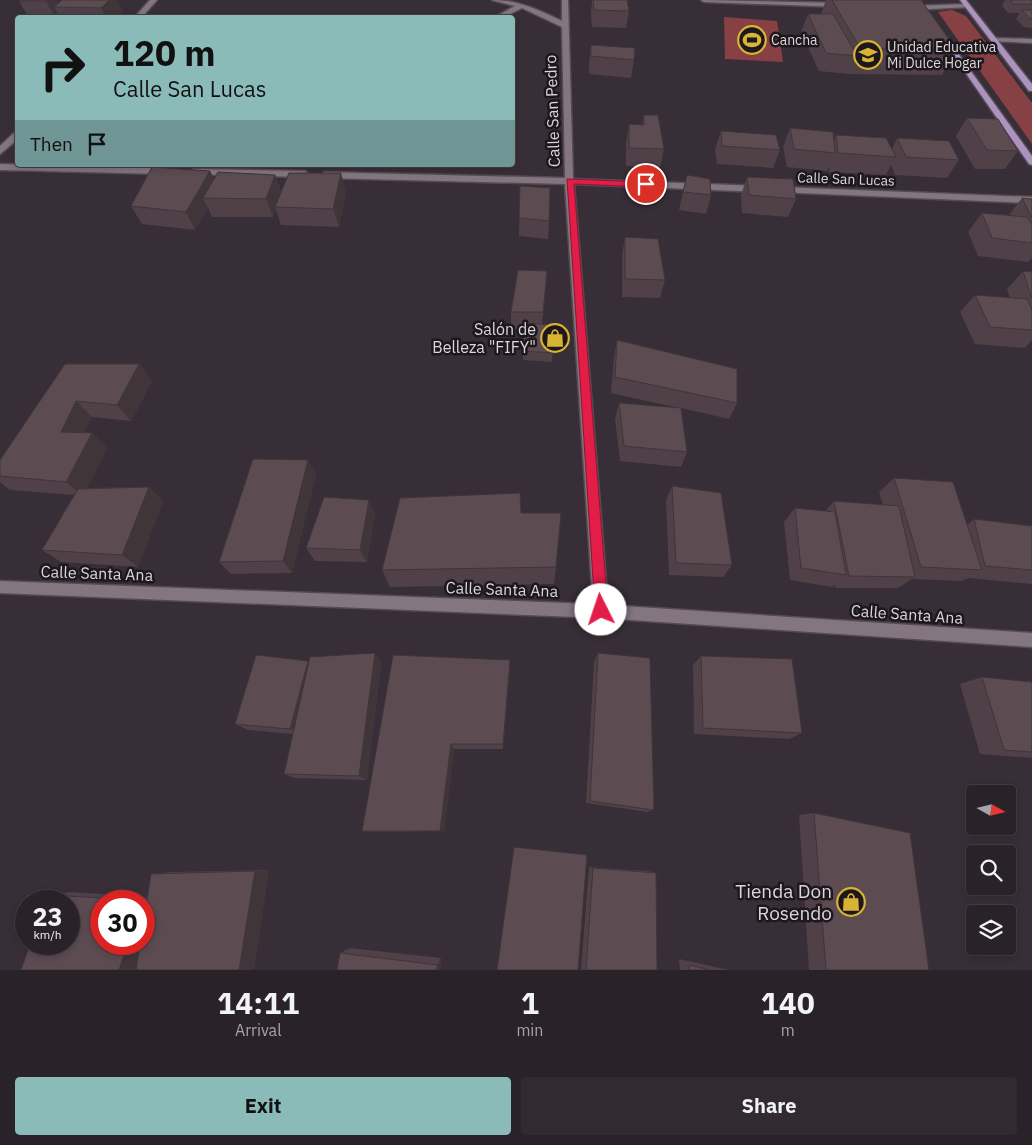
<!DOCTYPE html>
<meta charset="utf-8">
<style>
body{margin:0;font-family:"IBM Plex Sans",sans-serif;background:#322a31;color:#f1f3f6;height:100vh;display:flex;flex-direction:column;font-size:19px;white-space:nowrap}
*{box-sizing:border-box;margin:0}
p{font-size:16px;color:#a5a4a8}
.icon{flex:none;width:28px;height:28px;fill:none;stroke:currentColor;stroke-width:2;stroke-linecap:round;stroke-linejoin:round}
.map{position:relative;height:970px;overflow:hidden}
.details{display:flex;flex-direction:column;background:#2a2229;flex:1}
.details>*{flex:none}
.hud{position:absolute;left:15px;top:15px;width:500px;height:152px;border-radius:5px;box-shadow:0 2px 8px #0003,0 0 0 1px #463f46;background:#8bbbb9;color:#111;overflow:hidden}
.needle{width:32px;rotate:98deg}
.controls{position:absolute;left:966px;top:785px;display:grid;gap:10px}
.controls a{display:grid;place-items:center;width:50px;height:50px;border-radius:5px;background:#2a2229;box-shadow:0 2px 8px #0003,0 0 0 1px #463f46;font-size:25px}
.speed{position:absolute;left:15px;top:890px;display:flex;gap:10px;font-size:25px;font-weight:700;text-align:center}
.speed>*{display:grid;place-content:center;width:65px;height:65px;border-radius:50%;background:#2a2229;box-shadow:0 2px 8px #0003,0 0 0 1px #463f46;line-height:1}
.speed small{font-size:12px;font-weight:400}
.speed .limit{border:8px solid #d22;background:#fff;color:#111}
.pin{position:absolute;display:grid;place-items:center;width:42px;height:42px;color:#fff;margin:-21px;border:2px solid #fff;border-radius:50%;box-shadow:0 1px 5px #0007}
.me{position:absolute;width:55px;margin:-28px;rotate:356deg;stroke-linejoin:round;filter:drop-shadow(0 0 4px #0008)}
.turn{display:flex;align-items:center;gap:18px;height:105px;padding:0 15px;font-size:22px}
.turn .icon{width:65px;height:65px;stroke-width:2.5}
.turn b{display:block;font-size:35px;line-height:42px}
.then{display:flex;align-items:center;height:48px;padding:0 15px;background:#0003;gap:10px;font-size:19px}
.eta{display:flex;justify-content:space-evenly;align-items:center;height:85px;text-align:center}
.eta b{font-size:30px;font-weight:800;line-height:35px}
.primary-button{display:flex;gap:10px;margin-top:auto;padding:10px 15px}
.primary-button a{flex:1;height:58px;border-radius:5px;background:#8bbbb9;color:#111;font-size:20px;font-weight:800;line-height:58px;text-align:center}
.primary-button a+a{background:#322a31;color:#f1f3f6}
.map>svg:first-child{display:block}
.green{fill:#874043}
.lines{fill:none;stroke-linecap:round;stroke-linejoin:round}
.minor-casing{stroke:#554b53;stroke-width:3}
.major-casing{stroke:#554b53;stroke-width:3}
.minor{fill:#837681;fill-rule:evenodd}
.major{fill:#ac92bf;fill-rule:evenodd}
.wall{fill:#4f4147}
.shaded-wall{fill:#403539}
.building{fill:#5c4c52;stroke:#403539}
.route{fill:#e11d48;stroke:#92132f}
.labels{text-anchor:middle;stroke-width:5;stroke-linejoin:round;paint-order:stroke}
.far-poi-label{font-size:14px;fill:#ddd5db;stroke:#1d181c;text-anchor:start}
.far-street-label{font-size:14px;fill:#ddd5db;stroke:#1d181c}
.street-label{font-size:16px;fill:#ddd5db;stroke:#1d181c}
.poi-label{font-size:16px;fill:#ddd5db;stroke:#1d181c;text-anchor:end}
.near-poi-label{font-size:19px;fill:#ddd5db;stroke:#1d181c;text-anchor:end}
</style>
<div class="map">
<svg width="1032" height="970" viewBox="0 0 1032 970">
<rect width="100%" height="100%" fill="#382e37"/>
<g class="green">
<polygon points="952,10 966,16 1032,103 1032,144 938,12"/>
<polygon points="724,17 777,21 783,62 725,59"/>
</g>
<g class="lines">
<defs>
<g id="minor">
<polygon points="150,0 157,0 141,18 134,18"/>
<path d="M492,0C518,0 539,10 562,21V0H568L573,179L760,186L764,189L760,192L574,184L608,605L1032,633V647L601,618L0,593V581L593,604L565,184L325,178L321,175L325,172L565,178L562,27L522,8L502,18H493L515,6Z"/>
<polygon points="701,0 841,3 844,5 841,7 704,2"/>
<polygon points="968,4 970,5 970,7 911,10 908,8 911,6"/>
<polygon points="994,38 1032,39 1032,43 992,41 991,40"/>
<polygon points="15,132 18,132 18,139 0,154 0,146"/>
<polygon points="0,164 165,168 169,171 165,174 0,170"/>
<polygon points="195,169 305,171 309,174 305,177 192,174 192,170"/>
<polygon points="780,187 1032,197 1032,203 777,192 777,188"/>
</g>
<g id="major">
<polygon points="960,0 966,0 1032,84 1032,91 1029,91"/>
<polygon points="945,37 947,38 1032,156 1032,165 1029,164 942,39"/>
</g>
</defs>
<use href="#minor" class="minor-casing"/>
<use href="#major" class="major-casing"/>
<use href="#minor" class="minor"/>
<use href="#major" class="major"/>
</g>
<g class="wall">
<polygon points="20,0 56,0 58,4 62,0 123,11 117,18 60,18 59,15 56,18 29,18 19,1"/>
<polygon points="592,0 627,0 629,11 626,28 592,27 591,14"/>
<polygon points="826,0 921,0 956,49 942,75 849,74 819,71 801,32 808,14 821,14"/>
<polygon points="1005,0 1032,0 1032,28 1024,27 1016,19 1020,13 1008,13 1002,6"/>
<polygon points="591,45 634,60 631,78 589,74 589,63"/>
<polygon points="644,115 664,149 660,168 626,166 626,143 629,124 642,125"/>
<polygon points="967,118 1018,151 1005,169 975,169 956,136"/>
<polygon points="790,128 834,140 836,135 892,149 897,138 959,160 947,178 895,175 891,165 886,175 829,172 829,167 827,171 787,167 783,147"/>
<polygon points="721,131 780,150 773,168 717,164 715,150"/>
<polygon points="210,171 214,180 275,175 281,192 346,191 339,227 281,225 276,210 273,217 212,217 208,208 195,230 142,224 131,206"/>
<polygon points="687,175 711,195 706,214 679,210"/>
<polygon points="747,177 796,199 788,217 742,213 741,195"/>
<polygon points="520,186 549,221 548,239 519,236"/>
<polygon points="1022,198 1032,199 1032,258 1028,262 978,256 968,232 982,213 1009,215"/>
<polygon points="625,237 665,280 660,298 622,297 622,255"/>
<polygon points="547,271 546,289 542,324 554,325 552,362 523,360 525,329 511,330 511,312"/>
<polygon points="1023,271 1032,272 1032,340 1025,348 975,344 960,312 975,295 1010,298 1007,289"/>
<polygon points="617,340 737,403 729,419 681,408 687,452 681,467 620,461 615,419 619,403 679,408 611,393 614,357"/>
<polygon points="65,364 139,364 152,381 131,421 92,417 84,432 92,433 107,448 87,488 149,487 163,501 138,567 61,562 42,550 74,495 10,490 0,482 0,460"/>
<polygon points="308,460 316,475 292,573 231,574 219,562"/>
<polygon points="894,478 967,525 974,519 1032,526 1032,584 968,578 962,581 912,579 898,588 835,588 835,585 832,587 790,580 784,522 795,508 825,511 834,501 883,505 879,492"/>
<polygon points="672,486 732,565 723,577 669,575 666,500"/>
<polygon points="375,514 367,562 315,561 306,548"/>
<polygon points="556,567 554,584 390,587 382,570"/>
<polygon points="598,653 654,810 647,812 586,803 594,662"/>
<polygon points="701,656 802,733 789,739 694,734 693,665"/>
<polygon points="308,661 309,662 381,662 367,780 295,778 284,774 293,734 248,730 235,724"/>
<polygon points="510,668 503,749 454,749 444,831 370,832 362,831"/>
<polygon points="982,677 1032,682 1032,758 980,754 960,684"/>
<polygon points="814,813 929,970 809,970 799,815"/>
<polygon points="589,867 648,871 656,873 657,970 581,970"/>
<polygon points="269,870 254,969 45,895 70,892 148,897 151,874 171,872"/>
<polygon points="350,948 441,958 440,970 337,970 340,953"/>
<polygon points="679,959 729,970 680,970"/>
</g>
<g class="shaded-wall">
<polygon points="47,0 56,0 60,7 54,7 59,15 56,18 55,18 46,1"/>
<polygon points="109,0 118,0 123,11 117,18 106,18 101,8"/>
<polygon points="210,171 218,189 203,198 208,208 195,230 186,212"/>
<polygon points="341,173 346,191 339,227 333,209"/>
<polygon points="275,175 281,193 275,207 276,210 273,217 266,199"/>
<polygon points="547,271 546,289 542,329 543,312"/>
<polygon points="139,364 152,381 131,421 117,405"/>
<polygon points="76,401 92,417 77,447 61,432"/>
<polygon points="92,433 107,448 83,496 66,482"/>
<polygon points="308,460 316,475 292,573 283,561"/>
<polygon points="149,487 163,501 138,567 122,555"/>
<polygon points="369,500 375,514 367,562 360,550"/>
<polygon points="375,653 381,662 367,780 359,776"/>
<polygon points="510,660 510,668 503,749 503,744"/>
<polygon points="308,661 317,669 301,735 290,729"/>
<polygon points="451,744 454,749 444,831 440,831"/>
<polygon points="269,870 254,969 251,970 239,970 255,871"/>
<polygon points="163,897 139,970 119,970 128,944 144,944 144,901 143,901 143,900"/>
<polygon points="441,958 440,970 437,970 437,965"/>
</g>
<g class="building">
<polygon points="20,0 47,0 46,1 19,1"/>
<polygon points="62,0 109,0 101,8 54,7"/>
<polygon points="593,0 627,0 629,11 594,10"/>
<polygon points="832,0 921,0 956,49 860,48"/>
<polygon points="1010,0 1032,0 1032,4 1013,4"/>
<polygon points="1022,10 1032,10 1032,19 1030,19"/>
<polygon points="808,14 833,14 857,56 826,53"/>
<polygon points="201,15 200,18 134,18"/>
<polygon points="591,45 635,48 634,60 591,56"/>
<polygon points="644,115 658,115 664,149 629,148 629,124 644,125"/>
<polygon points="967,118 998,119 1018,151 987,150"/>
<polygon points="790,128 833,132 835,153 794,149"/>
<polygon points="721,131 776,135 780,150 722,146"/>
<polygon points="836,135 886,138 896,157 838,153"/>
<polygon points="897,138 949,141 959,160 906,157"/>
<polygon points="152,167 210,171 186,212 131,206"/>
<polygon points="218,172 275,175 266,199 203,198"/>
<polygon points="289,173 341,173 333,209 275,207"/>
<polygon points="687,175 710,179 711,195 683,192"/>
<polygon points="747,177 793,179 796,199 749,195"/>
<polygon points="520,186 550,188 549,221 519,218"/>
<polygon points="1022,198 1032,199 1032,218"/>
<polygon points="982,213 1027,217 1032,225 1032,243 992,238"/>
<polygon points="625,237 658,239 665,280 625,279"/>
<polygon points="518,270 547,271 543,312 511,312"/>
<polygon points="1023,271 1032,272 1032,299"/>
<polygon points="975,295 1027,299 1032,310 1032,330 990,327"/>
<polygon points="525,323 554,325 553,353 523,351"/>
<polygon points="617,340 737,369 737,403 615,377"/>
<polygon points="65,364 139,364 117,405 76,401 61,432 92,433 66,482 0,476 0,460"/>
<polygon points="619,403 681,408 687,452 624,446"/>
<polygon points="253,459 308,460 283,561 219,562"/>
<polygon points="894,478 953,482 982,570 921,567"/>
<polygon points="672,486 721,493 732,565 676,563"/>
<polygon points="149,487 122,555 42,550 78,489"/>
<polygon points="520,493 521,513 561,513 556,567 382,570 400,498"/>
<polygon points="324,497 369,500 360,550 306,548"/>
<polygon points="834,501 899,506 915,577 849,576"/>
<polygon points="795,508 835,512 846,575 801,568"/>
<polygon points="974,519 1032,526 1032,570 985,566"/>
<polygon points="375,653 359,776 284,774 310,657"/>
<polygon points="598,653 650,658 654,810 590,801"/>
<polygon points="256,655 308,661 290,729 235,724"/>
<polygon points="393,655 510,660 503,744 451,744 440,831 362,831"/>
<polygon points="701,656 792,659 802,733 703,728"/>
<polygon points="982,677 1032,682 1032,752 1004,750"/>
<polygon points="814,813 910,833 929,970 826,970"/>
<polygon points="514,847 587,855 578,970 497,970"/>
<polygon points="593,868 656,873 657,970 586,970"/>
<polygon points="255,871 239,970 136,970 140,944 144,944 144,920 151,874"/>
<polygon points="45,895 143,900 143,901 101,901 101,944 128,944 119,970 21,970 30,944 69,944 69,901 43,901"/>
<polygon points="340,953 437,965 437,970 337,970"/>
<polygon points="689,965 710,970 689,970"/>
</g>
<polygon class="route" points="567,179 646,182 650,184 646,187 574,184 608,610 606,615 601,617 597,615 595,610"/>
<defs>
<symbol id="stadium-ring" viewBox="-11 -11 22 22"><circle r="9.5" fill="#1d181c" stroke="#d9b334" stroke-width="1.5"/><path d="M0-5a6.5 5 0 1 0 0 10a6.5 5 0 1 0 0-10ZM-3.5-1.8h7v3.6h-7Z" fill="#d9b334"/></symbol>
<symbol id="school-ring" viewBox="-11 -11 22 22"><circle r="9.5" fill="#1d181c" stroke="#d9b334" stroke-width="1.5"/><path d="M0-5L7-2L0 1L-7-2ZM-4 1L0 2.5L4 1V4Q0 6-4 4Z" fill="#d9b334"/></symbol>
<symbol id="shop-ring" viewBox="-11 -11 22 22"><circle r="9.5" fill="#1d181c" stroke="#d9b334" stroke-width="1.5"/><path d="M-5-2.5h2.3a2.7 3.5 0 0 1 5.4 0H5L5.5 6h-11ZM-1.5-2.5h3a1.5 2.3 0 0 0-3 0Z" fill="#d9b334"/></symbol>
</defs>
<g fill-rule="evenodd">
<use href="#stadium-ring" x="736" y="24" width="32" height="32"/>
<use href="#school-ring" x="852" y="39" width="32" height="32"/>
<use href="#shop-ring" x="539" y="322" width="32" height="32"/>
<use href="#shop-ring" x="835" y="886" width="32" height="32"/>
</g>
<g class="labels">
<g class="far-poi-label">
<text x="771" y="45">Cancha</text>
<text x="887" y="52">Unidad Educativa<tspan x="887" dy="16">Mi Dulce Hogar</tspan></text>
</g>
<g class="far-street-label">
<text transform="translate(846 179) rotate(2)" y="5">Calle San Lucas</text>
</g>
<g class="street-label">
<text transform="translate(552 111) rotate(-92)" y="6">Calle San Pedro</text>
<text transform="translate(97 573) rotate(2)" y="6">Calle Santa Ana</text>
<text transform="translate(502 589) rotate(2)" y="6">Calle Santa Ana</text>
<text transform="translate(907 614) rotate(4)" y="6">Calle Santa Ana</text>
</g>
<g class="poi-label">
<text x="536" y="335">Salón de<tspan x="536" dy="18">Belleza "FIFY"</tspan></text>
</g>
<g class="near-poi-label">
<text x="832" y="898">Tienda Don<tspan x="832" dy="22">Rosendo</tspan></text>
</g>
</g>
</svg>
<div class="controls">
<a><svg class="needle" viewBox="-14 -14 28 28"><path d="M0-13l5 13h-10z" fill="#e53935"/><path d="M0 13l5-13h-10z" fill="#a5a4a8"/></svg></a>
<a><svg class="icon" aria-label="search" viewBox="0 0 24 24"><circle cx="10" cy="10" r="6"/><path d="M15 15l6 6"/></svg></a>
<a><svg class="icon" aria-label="layers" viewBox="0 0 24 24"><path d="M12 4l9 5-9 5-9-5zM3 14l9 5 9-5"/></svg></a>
</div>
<div class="speed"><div>23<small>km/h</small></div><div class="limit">30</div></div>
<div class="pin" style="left:646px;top:184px;background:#d93025"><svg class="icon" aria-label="arrive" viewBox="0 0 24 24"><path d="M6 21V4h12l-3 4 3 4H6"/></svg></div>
<svg class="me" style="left:601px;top:610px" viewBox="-20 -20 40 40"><circle r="19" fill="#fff"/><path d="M0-13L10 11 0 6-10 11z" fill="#e11d48"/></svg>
<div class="hud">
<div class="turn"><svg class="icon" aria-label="right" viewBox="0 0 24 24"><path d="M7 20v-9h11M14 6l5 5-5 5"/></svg><div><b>120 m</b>Calle San Lucas</div></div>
<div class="then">Then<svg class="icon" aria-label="arrive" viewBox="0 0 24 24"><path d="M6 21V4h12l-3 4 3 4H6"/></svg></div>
</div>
</div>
<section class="details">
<div class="eta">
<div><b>14:11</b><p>Arrival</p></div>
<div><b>1</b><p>min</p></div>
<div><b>140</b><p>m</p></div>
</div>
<div class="primary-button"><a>Exit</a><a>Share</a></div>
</section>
